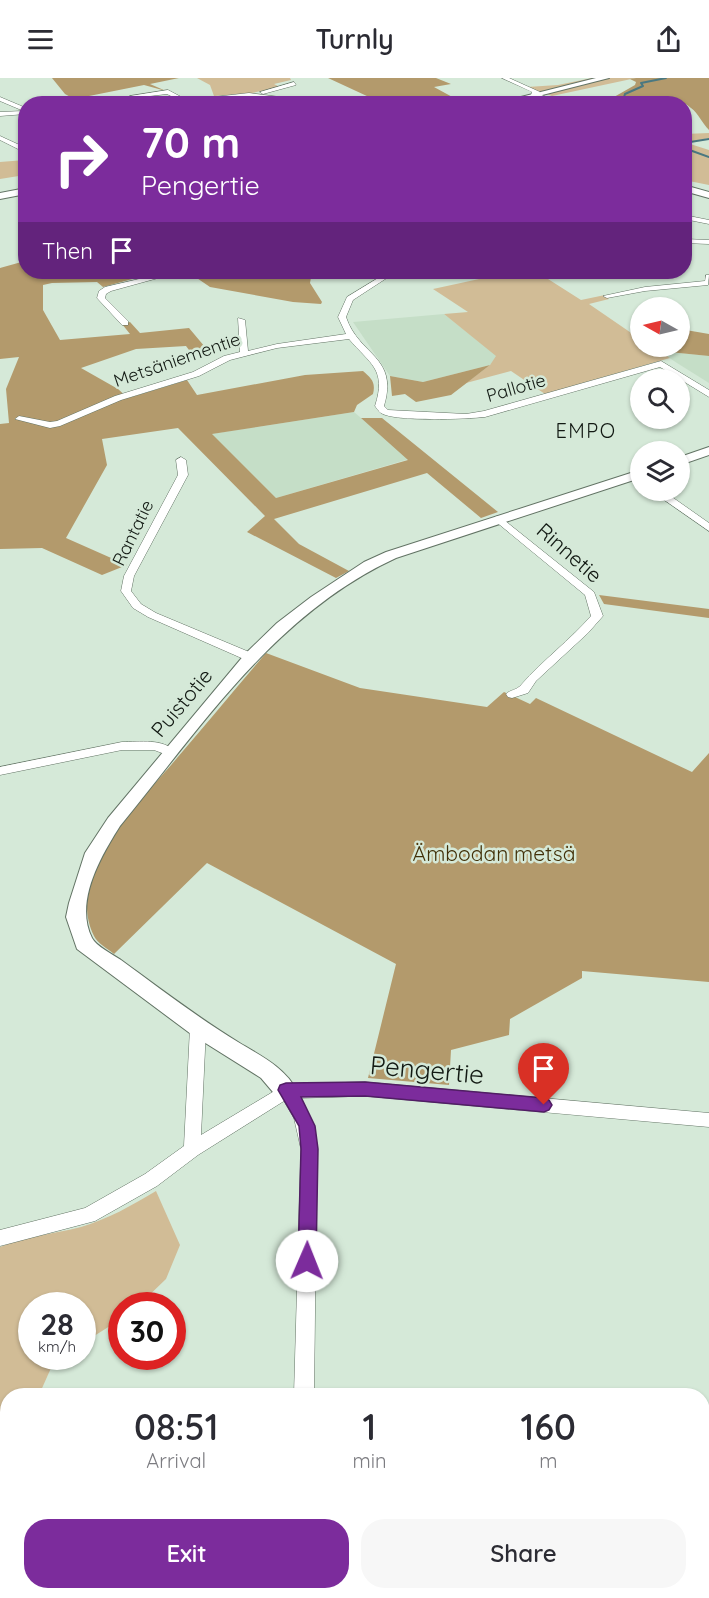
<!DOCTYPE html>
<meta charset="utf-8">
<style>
body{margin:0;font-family:Quicksand,sans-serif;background:#f7f7f7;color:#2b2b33;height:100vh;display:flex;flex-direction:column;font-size:22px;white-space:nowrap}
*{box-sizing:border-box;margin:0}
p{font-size:20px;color:#7c7c81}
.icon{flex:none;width:33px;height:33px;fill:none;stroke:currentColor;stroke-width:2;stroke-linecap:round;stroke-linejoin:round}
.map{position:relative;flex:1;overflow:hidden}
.panel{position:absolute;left:0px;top:1310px;width:710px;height:212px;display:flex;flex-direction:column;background:#fff;border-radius:24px 24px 0 0;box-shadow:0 2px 4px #0004}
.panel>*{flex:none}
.hud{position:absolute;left:18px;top:18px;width:674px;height:183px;border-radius:24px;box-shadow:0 2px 4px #0004;background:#7c2c9c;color:#fff;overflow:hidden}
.needle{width:39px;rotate:278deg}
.tools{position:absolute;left:630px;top:219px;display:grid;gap:12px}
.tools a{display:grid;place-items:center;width:60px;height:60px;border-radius:50%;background:#fff;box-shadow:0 2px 4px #0004;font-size:30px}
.speed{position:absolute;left:18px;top:1214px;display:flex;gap:12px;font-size:30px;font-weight:700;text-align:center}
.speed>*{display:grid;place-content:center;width:78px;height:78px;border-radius:50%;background:#fff;box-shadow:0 2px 4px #0004;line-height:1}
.speed small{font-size:15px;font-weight:400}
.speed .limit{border:9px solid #d22;background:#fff;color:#111}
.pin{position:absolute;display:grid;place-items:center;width:51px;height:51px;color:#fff;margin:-62px -26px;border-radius:50% 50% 50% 0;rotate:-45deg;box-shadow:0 0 6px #0007}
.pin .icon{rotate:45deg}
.me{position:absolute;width:66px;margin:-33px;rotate:1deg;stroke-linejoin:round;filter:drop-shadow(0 0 4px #0008)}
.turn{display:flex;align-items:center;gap:21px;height:126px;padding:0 24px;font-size:27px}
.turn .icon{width:78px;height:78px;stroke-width:2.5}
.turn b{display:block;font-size:42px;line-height:51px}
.then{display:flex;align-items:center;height:57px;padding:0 24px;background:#0003;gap:12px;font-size:22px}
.eta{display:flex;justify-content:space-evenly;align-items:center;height:102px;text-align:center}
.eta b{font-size:36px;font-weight:600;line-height:42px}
.primary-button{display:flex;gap:12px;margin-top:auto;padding:12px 24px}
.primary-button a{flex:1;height:69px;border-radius:24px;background:#7c2c9c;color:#fff;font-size:24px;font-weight:600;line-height:69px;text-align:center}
.primary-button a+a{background:#f7f7f7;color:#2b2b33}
header{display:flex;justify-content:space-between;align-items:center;height:78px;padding:0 24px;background:#fff;font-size:27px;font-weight:600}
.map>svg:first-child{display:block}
.built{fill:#c5dec7}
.green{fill:#d1bc96}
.forest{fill:#b39a6c}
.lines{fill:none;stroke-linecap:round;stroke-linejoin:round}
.stream{stroke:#4a7881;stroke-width:2}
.street-casing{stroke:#627364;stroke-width:1}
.secondary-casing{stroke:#627364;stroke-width:2}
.street{fill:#fff;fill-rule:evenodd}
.secondary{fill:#fff;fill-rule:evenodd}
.route{fill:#7c2c9c;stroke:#511d65;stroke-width:1.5}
.labels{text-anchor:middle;stroke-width:5;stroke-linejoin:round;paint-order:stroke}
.far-street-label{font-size:18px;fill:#121913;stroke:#d5e9d8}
.far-quarter-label{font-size:20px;letter-spacing:1.5px;fill:#121913;stroke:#d5e9d8}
.street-label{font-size:21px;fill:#121913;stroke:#d5e9d8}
.park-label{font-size:21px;fill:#423008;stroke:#d5e9d8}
.near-street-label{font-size:26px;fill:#121913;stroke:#d5e9d8}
</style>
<header><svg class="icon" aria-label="menu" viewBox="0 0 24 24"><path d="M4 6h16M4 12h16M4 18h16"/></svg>Turnly<svg class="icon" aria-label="share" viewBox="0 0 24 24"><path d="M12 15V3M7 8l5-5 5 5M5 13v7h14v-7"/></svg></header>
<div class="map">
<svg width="709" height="1520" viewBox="0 0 709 1520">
<rect width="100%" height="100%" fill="#d5e9d8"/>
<g class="built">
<polygon points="444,236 497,278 490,287 423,304 390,298 353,244"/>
<polygon points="659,273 709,278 709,305 677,285"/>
<polygon points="354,334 409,381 276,420 211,356"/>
</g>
<g class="green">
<polygon points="197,0 290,0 291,2 274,6 280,9 252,15 214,18 210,7"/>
<polygon points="592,0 636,0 552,18 527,9 558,7"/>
<polygon points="709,55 709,60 687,65 709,72 709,107 684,102 684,56"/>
<polygon points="25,82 25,97 0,101 0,84"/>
<polygon points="505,194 537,194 581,222 605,217 609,221 589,226 640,261 640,268 652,269 670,280 545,316 511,293 466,305 490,287 496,278 444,236 468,234 433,211 493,198"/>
<path d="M156,1113L180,1167L166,1201L139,1227H122L121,1241L83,1265L82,1227H32V1278H61L55,1281L39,1317H8L7,1387L0,1403V1169C26,1158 54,1156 81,1149C108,1141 131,1128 156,1113Z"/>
</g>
<g class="forest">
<polygon points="52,0 179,0 150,6 166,13 144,7 74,21 65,16"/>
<polygon points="328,0 436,0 451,6 434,9 456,21 442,25 382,25"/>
<path d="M636,0H709V52C702,45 698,35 691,30C680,19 655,21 641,21L643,25H620L614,19L635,7L636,4L630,1Z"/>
<path d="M25,183L26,194H121L136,200L103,209L97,204L52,205L43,207V232L60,262L130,256L122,246L130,244L140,255L189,250L210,275L189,272L186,268L136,271L81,290L118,311L128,320L187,302L197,317L305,297L363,293C371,300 376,304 373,316L357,327L354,334L212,356L276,420L408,382L361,340H382L498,434L481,440L427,395L274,441L299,466L349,493L336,500L247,454L265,438L178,350L102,361L107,387L66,460L127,487L102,497L42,470L0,471V346L9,345L6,311L19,279L0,281V190Z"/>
<polygon points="188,194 312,194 310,205 322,224 321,226 293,224 210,209"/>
<polygon points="680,251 709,256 709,278 659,273 652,269 680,268"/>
<polygon points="490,287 451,317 416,324 405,316 392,318 390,298 423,304"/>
<polygon points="599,517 709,531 709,540 604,526"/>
<path d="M266,575L360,610L487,629L504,614L530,626L536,620L692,694L709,675V904L582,893V900L510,941L509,957L451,972L449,1007L368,1000L396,886L207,785L114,876C108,871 97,865 94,858C63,796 142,722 177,680C207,645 236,610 266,575Z"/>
</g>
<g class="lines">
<g class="stream">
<polyline points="628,26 623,22 625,16 643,8 641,5 666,0"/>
<polyline points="684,65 709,61"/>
<polyline points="684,70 709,79"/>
</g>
<defs>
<g id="street">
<polygon points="502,0 509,0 540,14 539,16 564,26 555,26 531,17 532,14"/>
<polygon points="294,4 296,7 263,16 260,14"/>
<path d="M168,12L187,22L249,15L280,19L292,26C277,26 263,18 246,18C221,18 197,26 172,26L181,23L167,16L133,20L130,18Z"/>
<polygon points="0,19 26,30 26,34 0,23"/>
<polygon points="0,34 23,33 26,36 0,38"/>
<polygon points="0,58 26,70 26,75 0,62"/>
<polygon points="684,137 709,142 709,146 684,141"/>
<polygon points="684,161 709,162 709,166 684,165"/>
<polygon points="169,194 180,194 111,213 106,216 105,220 128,243 128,247 122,247 97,220 99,213 105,209"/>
<path d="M388,194H396L353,222L346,239C359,278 399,278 384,328L388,332L466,336L484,333L661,283L709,312V319L660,289L485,339C467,341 394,344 381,335C379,334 376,329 375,328C387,291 370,286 349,261L277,270L230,282L199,298L121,322L60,348L50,350L15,341L19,338L50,344L57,343L115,318L193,294L224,278L240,274L238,240L245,242L248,273L277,266L346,256L338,239L347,219Z"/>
<polygon points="706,197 709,197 708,207 645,213 607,220 603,218 645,209 705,203"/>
<polygon points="181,379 186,382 188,397 134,498 131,513 141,526 156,535 254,576 256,579 254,582 246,582 148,539 133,530 121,513 124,498 178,397 176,382"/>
<polygon points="650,412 662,412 709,445 709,453"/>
<path d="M499,438L594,514L603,538L588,555L536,603L528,615L512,620L508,619L506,616C510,612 517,612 521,607C543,582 570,562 591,538L585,517L495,443V439Z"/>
<path d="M122,664C140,664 163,660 176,674L170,678L154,672H122L0,697V689Z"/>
<polygon points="198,944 203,945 206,950 201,1057 286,1006 365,1004 709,1035 709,1049 365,1018 300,1020 313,1047 317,1071 314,1317 294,1317 301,1071 294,1040 284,1023 198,1077 157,1108 95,1143 0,1168 0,1152 85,1130 145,1096 184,1068 190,950 193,945"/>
<polygon points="709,1381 709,1402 702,1405 702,1384"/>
<polygon points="8,1443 8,1464 0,1466 0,1446"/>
<polygon points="283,1514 305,1514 303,1520 281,1520"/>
</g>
<g id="secondary">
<polygon points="596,0 609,0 507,26 493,26"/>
<polygon points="684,107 709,114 709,120 684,113"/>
<polygon points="26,110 26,116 0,121 0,115"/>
<polygon points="709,369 709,377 680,387 680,379"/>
<path d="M640,392V400L396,480C276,535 201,649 120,748C101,778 74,824 92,860C96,868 112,876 121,882C159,910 197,939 238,964C259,977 285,989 297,1013L294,1020L286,1022L278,1020L261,1000L191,956L77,871L66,839L69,825L85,775L108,740L245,576L277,545L311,519L364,484L386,474Z"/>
</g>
</defs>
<use href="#street" class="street-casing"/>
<use href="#secondary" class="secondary-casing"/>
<use href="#street" class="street"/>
<use href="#secondary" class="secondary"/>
</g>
<polygon class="route" points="365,1004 544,1020 549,1022 552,1027 549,1032 544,1034 365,1018 301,1019 315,1048 318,1071 316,1183 313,1189 307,1192 300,1189 298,1183 301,1071 299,1048 278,1012 280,1007 286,1005"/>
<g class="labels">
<g class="far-street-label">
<text transform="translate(177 282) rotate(-19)" y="6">Metsäniementie</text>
<text transform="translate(516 310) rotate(-16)" y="6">Pallotie</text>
<text transform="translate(133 455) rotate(-64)" y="6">Rantatie</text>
</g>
<g class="far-quarter-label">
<text x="586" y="360">EMPO</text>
</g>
<g class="street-label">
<text transform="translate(569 475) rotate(41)" y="7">Rinnetie</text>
<text transform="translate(182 625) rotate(-50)" y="7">Puistotie</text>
</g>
<g class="park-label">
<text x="494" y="783">Ämbodan metsä</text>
</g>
<g class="near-street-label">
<text transform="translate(427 992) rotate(5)" y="9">Pengertie</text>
</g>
</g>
</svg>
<div class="tools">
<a><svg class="needle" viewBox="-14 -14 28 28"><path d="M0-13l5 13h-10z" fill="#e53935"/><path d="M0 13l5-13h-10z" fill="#7c7c81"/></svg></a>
<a><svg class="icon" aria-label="search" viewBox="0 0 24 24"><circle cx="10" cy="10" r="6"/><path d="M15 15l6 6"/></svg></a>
<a><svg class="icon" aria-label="layers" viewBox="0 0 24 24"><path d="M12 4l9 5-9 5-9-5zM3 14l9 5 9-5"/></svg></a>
</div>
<div class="speed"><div>28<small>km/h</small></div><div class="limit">30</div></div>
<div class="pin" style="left:544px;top:1027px;background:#d93025"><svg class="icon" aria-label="arrive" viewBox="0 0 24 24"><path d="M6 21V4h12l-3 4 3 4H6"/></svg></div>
<svg class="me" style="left:307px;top:1183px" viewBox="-20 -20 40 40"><circle r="19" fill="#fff"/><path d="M0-13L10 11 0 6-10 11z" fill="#7c2c9c"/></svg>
<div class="hud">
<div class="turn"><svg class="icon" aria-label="right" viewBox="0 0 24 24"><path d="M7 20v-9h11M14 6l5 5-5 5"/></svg><div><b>70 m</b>Pengertie</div></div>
<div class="then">Then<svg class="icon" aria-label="arrive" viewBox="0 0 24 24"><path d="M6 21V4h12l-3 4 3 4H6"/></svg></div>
</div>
<section class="panel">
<div class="eta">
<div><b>08:51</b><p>Arrival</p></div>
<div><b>1</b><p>min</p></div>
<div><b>160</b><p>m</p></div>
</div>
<div class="primary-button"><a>Exit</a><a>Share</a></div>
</section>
</div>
